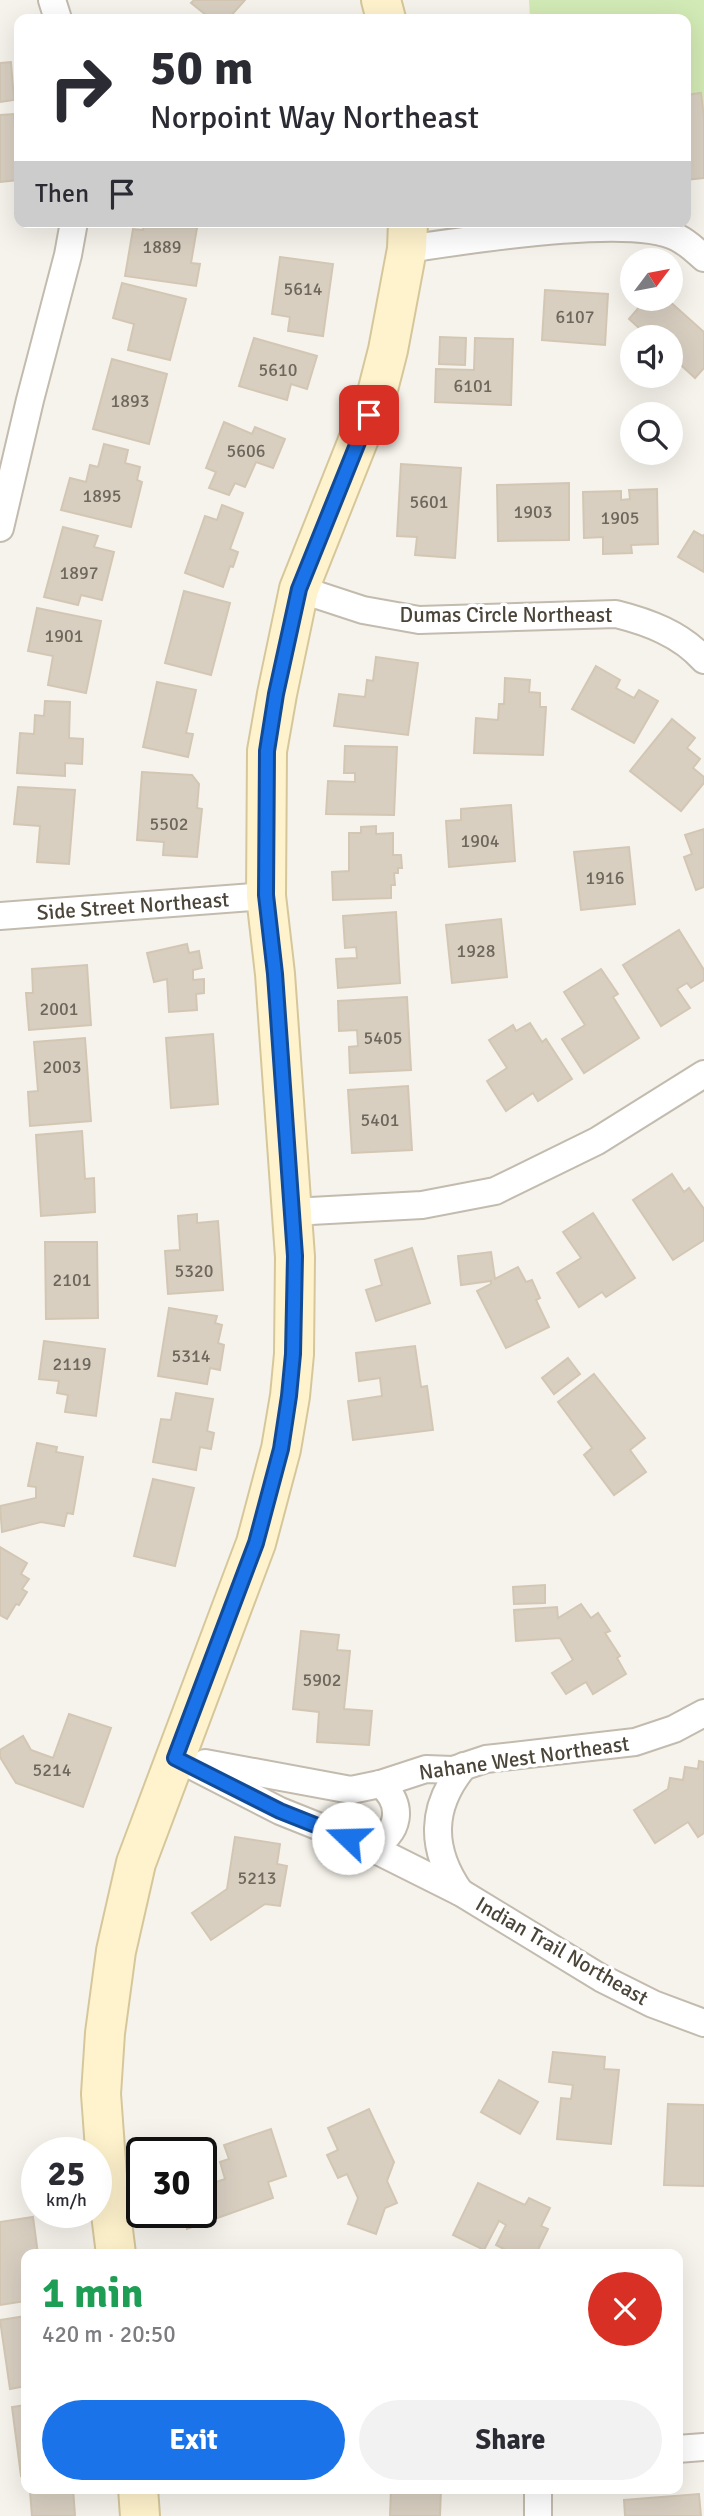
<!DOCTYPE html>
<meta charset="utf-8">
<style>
body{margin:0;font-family:Signika,sans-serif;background:#f2f2f3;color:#2b2b33;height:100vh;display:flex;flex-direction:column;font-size:26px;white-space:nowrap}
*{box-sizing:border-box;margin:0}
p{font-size:23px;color:#7c7c81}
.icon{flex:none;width:38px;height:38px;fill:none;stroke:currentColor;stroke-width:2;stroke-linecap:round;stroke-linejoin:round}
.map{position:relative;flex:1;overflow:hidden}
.sheet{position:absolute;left:21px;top:2249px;width:662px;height:245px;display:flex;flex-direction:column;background:#fff;border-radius:14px;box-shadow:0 7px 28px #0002}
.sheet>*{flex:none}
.banner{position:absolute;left:14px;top:14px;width:677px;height:214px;border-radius:14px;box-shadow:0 7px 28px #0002;background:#fff;color:#2b2b33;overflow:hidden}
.needle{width:46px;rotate:58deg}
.tools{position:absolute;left:620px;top:248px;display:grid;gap:14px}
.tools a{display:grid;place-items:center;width:63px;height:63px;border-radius:50%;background:#fff;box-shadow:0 7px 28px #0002;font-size:35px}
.speed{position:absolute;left:21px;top:2137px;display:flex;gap:14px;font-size:35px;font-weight:700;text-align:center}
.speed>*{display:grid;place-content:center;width:91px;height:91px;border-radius:50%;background:#fff;box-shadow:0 7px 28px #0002;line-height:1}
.speed small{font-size:18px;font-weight:400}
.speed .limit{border:4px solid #111;border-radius:10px;background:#fff;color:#111}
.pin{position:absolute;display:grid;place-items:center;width:60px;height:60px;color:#fff;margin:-30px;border-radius:14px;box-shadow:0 4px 10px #0006}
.me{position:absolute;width:77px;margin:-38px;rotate:291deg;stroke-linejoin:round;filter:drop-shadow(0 0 5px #0008)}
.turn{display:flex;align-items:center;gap:24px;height:147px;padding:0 21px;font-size:32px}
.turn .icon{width:91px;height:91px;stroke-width:2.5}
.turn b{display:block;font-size:49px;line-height:60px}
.then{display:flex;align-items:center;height:66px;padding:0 21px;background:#0003;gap:14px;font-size:26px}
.round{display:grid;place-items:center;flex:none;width:74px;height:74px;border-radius:37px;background:#f2f2f3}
.summary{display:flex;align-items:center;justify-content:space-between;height:119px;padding:0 21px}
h1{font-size:42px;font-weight:700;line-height:52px;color:#1e9e55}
.button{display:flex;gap:14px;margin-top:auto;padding:14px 21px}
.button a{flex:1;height:80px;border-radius:42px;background:#1a73e8;color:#fff;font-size:28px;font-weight:700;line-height:80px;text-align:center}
.button a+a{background:#f2f2f3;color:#2b2b33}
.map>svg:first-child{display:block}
.green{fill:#d2eab5}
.building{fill:#d8cfc1;stroke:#d3c7b4;stroke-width:2}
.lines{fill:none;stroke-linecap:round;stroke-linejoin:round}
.street-casing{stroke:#c2bbae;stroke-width:30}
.secondary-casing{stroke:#d6c79b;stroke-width:42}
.street{stroke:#fff;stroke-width:26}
.secondary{stroke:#fff3cd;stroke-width:38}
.route-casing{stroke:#114b97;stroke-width:18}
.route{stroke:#1a73e8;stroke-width:12}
.labels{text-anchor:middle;stroke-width:7;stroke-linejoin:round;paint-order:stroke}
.number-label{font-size:18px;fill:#6e675b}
.street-label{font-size:21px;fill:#4b4439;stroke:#fff}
</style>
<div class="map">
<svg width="704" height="2516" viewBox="0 0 704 2516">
<rect width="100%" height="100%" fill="#f6f3ec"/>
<polygon class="green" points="529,0 704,0 704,123 686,124 686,19 530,19"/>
<g class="building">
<polygon points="194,0 245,0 228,19 211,19 191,3"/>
<polygon points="11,62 14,100 0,102 0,63"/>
<polygon points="701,93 704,118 704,178 686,180 686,95"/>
<polygon points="14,114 18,180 0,182 0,115"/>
<polygon points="144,222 198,222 191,263 200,264 196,286 125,276 133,229 143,230"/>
<polygon points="280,257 333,264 323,336 288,331 290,317 272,314"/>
<polygon points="122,283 186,299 170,360 128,350 134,324 113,318"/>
<polygon points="545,290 608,294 605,345 542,340"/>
<polygon points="646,299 667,299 704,332 704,368 695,378 670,355 670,338 650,338 629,319"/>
<polygon points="440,337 466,338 465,365 439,364"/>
<polygon points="254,338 317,356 307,389 291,384 287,400 239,386"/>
<polygon points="475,338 513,339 511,405 435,402 436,369 474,370"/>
<polygon points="112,359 167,374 149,444 93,429"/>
<polygon points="224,422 252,434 255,427 285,439 273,468 256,462 245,487 235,483 229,495 209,488 216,472 206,468"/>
<polygon points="104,444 128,450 125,463 140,467 137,480 142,482 131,527 61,510 70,478 86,482 90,465 98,467"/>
<polygon points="401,464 461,468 455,558 415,555 417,537 397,536"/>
<polygon points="569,483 569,540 498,541 497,485"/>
<polygon points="657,489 658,544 631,545 632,553 603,554 603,537 584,538 583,492 621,491 621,500 630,499 629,490"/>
<polygon points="222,505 243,513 230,549 238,552 233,567 230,566 223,587 185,573 205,516 217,520"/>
<polygon points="63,527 98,536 94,547 114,552 102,600 81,595 78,605 44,597"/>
<polygon points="694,531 703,536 704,535 704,572 678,557"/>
<polygon points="184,591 230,603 211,675 165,663"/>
<polygon points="37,608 101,621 86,693 48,685 53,656 28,651"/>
<polygon points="376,657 418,663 408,735 334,726 339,694 365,697 367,680 373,681"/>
<polygon points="596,666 620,680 616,688 634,698 639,690 658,701 634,743 572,709"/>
<polygon points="505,678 530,680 529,692 540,693 540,707 546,707 543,755 474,753 476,718 498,720 499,704 504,704"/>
<polygon points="157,682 196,690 186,733 193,734 188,757 143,747"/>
<polygon points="45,701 70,702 69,738 83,739 82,764 65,763 65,776 17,773 20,733 34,734 35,715 44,716"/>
<polygon points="672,719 695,738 687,748 700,759 693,768 704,777 704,783 681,811 630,771"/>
<polygon points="345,746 397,747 394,815 326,814 328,781 355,782 355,773 344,773"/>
<polygon points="142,772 192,775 199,784 197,808 202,809 197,857 163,855 164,842 137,840"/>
<polygon points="18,787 75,790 69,864 37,862 40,826 14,824"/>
<polygon points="511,805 515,861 449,867 446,821 461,820 461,809"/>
<polygon points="376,826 376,834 393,833 393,855 401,855 402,868 398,868 398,873 394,873 395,885 391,885 391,898 333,900 332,872 349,871 349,833 361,833 361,827"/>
<polygon points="704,829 704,887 696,890 684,857 692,854 685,835"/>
<polygon points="629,847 635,904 581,910 574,852"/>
<polygon points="396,912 400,983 338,988 336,959 357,958 356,947 345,948 343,916"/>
<polygon points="501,919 507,977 452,983 446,925"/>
<polygon points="679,930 704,970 704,980 691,988 687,983 677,989 690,1008 661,1026 623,965"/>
<polygon points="187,944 189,953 199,951 202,968 193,970 193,980 204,979 204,993 196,994 197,1010 169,1012 167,979 154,982 147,953"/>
<polygon points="87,965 91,1025 29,1030 26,993 33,993 32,969"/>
<polygon points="601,969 618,994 613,997 639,1038 584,1073 562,1039 585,1025 564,992"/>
<polygon points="407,997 411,1070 350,1073 349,1047 358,1046 357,1030 339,1031 338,1001"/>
<polygon points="530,1023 542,1042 546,1039 572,1079 538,1101 533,1093 506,1111 487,1081 507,1068 489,1040 513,1025 516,1031"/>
<polygon points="213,1034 218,1104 171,1108 166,1038"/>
<polygon points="85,1038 91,1121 30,1126 28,1092 38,1091 34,1042"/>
<polygon points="408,1086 412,1150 352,1153 348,1090"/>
<polygon points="82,1131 85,1179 94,1178 95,1212 41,1216 36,1135"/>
<polygon points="672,1174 684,1192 689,1188 704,1209 704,1240 673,1260 633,1200"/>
<polygon points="593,1213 635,1278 606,1297 602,1292 579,1307 557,1273 581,1258 563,1232"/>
<polygon points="197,1214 197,1223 218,1221 223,1290 168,1294 165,1251 180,1250 178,1216"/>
<polygon points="45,1242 97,1242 98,1318 46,1319"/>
<polygon points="412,1248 430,1303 376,1321 366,1290 382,1285 375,1260"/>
<polygon points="491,1252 495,1279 518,1267 526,1282 532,1280 540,1298 536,1300 549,1327 506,1348 477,1291 491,1284 491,1281 461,1285 458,1256"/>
<polygon points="169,1308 217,1316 215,1323 222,1325 218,1343 224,1345 220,1370 210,1368 207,1384 158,1376"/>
<polygon points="44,1341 105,1349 96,1416 65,1412 68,1395 57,1393 59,1381 39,1379"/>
<polygon points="415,1346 421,1387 427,1386 433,1430 353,1440 348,1401 382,1396 380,1378 359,1381 356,1353"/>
<polygon points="568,1358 580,1374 554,1394 542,1378"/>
<polygon points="594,1374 645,1438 630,1450 646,1472 614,1495 584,1455 592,1448 558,1402"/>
<polygon points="176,1393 213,1399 207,1431 214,1433 211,1449 200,1447 196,1470 153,1462 161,1419 171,1420"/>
<polygon points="37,1443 57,1447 56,1452 83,1457 73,1514 67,1513 64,1526 41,1522 2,1532 0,1506 36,1498 36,1487 28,1486"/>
<polygon points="153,1479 194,1488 175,1566 134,1556"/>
<polygon points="0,1547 27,1563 21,1574 29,1579 22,1589 27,1592 19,1605 16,1604 7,1619 0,1615"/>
<polygon points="545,1585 545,1603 514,1604 513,1587"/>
<polygon points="581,1604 591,1618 598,1613 610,1631 605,1633 620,1656 617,1658 626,1674 593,1694 586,1682 566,1694 552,1673 573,1660 560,1638 516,1641 514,1610 557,1607 558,1618"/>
<polygon points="301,1631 339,1635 337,1650 350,1651 344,1709 372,1711 369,1745 317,1742 319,1712 293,1709"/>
<polygon points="69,1714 111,1728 83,1807 16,1783 0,1757 0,1750 23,1736 31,1750 53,1758"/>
<polygon points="699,1761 704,1762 704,1833 698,1837 688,1822 655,1843 634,1810 668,1789 670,1778 683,1780 685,1767 698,1769"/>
<polygon points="235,1837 280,1844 277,1864 287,1866 280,1906 265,1904 211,1940 192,1913 227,1889"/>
<polygon points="553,2052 605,2057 604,2069 619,2070 611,2144 557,2139 561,2098 571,2099 573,2085 549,2082"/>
<polygon points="499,2080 538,2102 520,2134 481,2112"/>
<polygon points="668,2104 704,2105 704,2186 664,2185"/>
<polygon points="369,2109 394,2162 387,2181 397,2203 385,2208 376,2234 348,2224 358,2198 347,2174 338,2178 327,2155 338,2150 328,2128"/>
<polygon points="271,2129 286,2176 268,2182 273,2198 187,2229 182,2212 201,2212 201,2187 225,2179 220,2162 229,2159 224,2145"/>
<polygon points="478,2183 525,2205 529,2198 550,2208 541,2226 548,2229 536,2254 501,2254 504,2249 496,2245 506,2225 499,2221 484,2250 453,2235"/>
<polygon points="33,2217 38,2254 26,2254 26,2301 0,2305 0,2222"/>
<polygon points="26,2316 26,2386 10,2389 0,2320"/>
<polygon points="26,2405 26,2475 21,2476 12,2407"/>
<polygon points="51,2488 73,2488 75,2516 32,2516 30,2491"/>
<polygon points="391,2488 441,2488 440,2516 390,2516"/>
<polygon points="699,2494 701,2516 625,2516 624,2500"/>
</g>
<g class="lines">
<defs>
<g id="street">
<polyline points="52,0 58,19"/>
<path d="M407,249C464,241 631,213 678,238C688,243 696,251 704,258"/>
<polyline points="0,528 30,400 68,255 74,222"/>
<path d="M299,589L363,610L419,620L616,614C648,622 681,634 704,660"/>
<polyline points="0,916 266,896"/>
<polyline points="292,1212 422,1205 495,1191 597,1141 704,1074"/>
<polyline points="175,1757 280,1811 370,1847 460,1892 601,1978 653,2004 704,2023"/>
<polyline points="205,1763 351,1790 380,1784 426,1769 453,1770 486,1759 635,1742 674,1729 704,1713"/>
<path d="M370,1847C400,1836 405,1803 380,1784"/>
<path d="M460,1892C430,1849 430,1807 464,1766"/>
<polyline points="677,2449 704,2447"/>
<polyline points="538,2488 538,2516"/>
</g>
<g id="secondary">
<polyline points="381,0 386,19"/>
<polyline points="116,2254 108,2190 101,2094 105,2033 116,1951 136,1863 256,1543 281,1449 290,1396 294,1354 295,1257 275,974 266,896 267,751 277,694 299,589 377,393 388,350 407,249 408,222"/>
<polyline points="138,2488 140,2516"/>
</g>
</defs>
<use href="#street" class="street-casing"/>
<use href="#secondary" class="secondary-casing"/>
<use href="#street" class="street"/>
<use href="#secondary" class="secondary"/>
</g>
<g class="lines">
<defs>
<polyline id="route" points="348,1838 280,1811 175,1758 256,1543 281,1449 289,1396 293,1354 295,1256 275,974 266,895 267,751 276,694 299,589 369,415"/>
</defs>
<use href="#route" class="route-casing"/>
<use href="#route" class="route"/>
</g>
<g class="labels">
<g class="number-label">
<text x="162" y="253">1889</text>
<text x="303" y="295">5614</text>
<text x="575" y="323">6107</text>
<text x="278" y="376">5610</text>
<text x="473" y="392">6101</text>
<text x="130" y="407">1893</text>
<text x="246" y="457">5606</text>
<text x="102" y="502">1895</text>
<text x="429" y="508">5601</text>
<text x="533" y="518">1903</text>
<text x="620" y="524">1905</text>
<text x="79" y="579">1897</text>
<text x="64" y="642">1901</text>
<text x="169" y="830">5502</text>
<text x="480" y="847">1904</text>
<text x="605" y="884">1916</text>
<text x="476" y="957">1928</text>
<text x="59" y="1015">2001</text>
<text x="383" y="1044">5405</text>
<text x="62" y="1073">2003</text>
<text x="380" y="1126">5401</text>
<text x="194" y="1277">5320</text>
<text x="72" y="1286">2101</text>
<text x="191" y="1362">5314</text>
<text x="72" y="1370">2119</text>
<text x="322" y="1686">5902</text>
<text x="52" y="1776">5214</text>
<text x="257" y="1884">5213</text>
</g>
<g class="street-label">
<text x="506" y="622">Dumas Circle Northeast</text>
<text transform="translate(133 906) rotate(-4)" y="7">Side Street Northeast</text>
<text transform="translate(524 1758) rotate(-8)" y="7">Nahane West Northeast</text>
<text transform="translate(562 1951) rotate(30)" y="7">Indian Trail Northeast</text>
</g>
</g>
</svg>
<div class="tools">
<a><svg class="needle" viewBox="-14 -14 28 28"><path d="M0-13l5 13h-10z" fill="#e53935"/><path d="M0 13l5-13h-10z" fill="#7c7c81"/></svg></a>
<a><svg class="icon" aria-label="sound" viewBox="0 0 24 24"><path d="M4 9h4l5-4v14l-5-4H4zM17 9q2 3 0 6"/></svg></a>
<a><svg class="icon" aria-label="search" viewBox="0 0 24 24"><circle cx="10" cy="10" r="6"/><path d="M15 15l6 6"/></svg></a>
</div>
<div class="speed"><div>25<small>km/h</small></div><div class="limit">30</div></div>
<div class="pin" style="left:369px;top:415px;background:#d93025"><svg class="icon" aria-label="arrive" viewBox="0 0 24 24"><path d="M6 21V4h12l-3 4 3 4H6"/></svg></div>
<svg class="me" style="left:348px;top:1838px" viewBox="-20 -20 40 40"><circle r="19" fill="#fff"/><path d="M0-13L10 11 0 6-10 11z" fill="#1a73e8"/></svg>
<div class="banner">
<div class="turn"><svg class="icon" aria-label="right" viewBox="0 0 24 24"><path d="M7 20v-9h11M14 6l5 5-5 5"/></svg><div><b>50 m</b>Norpoint Way Northeast</div></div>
<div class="then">Then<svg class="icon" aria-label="arrive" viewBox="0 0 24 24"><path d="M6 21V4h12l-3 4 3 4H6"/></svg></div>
</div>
<section class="sheet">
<div class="summary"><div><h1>1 min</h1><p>420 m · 20:50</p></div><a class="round" style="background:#d93025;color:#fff"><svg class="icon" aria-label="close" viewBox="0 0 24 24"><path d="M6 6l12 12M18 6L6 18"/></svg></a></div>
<div class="button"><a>Exit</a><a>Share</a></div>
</section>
</div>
